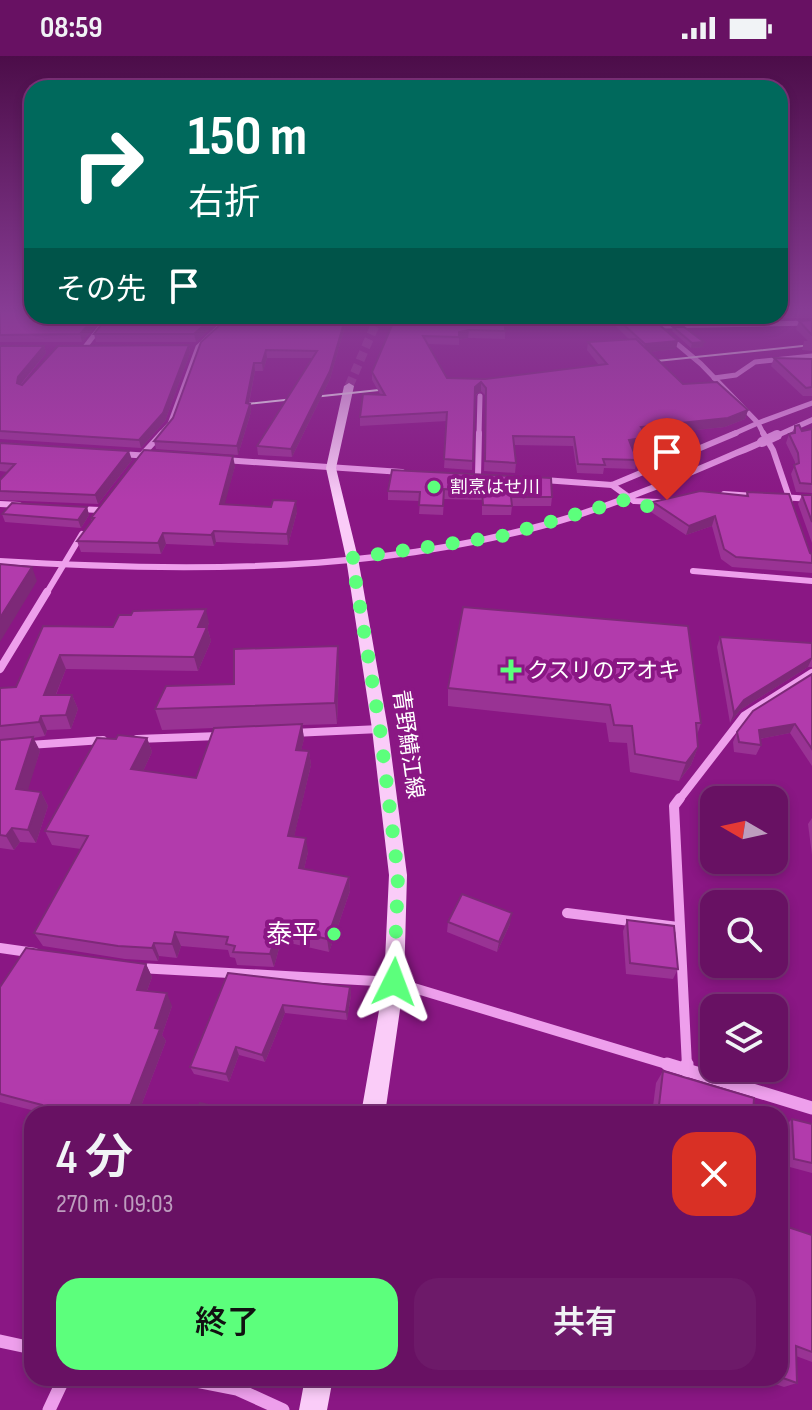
<!DOCTYPE html>
<html lang="ja">
<meta charset="utf-8">
<style>
body{margin:0;font-family:"Sofia Sans Condensed","Noto Sans JP",sans-serif;background:#6d1a69;color:#f1f3f6;height:100vh;display:flex;flex-direction:column;font-size:30px;white-space:nowrap}
*{box-sizing:border-box;margin:0}
p{font-size:26px;color:#bd9dbe}
.icon{flex:none;width:44px;height:44px;fill:none;stroke:currentColor;stroke-width:2;stroke-linecap:round;stroke-linejoin:round}
.map{position:relative;flex:1;overflow:hidden}
.drawer{position:absolute;left:24px;top:1050px;width:764px;height:280px;display:flex;flex-direction:column;background:#681163;border-radius:24px;box-shadow:0 4px 12px #0003,0 0 0 2px #7b3178}
.drawer>*{flex:none}
.top-card{position:absolute;left:24px;top:24px;width:764px;height:244px;border-radius:24px;box-shadow:0 4px 12px #0003,0 0 0 2px #7b3178;background:#00695c;color:#fff;overflow:hidden}
.needle{width:52px;rotate:279deg}
.controls{position:absolute;left:700px;top:730px;display:grid;gap:16px}
.controls a{display:grid;place-items:center;width:88px;height:88px;border-radius:16px;background:#681163;box-shadow:0 4px 12px #0003,0 0 0 2px #7b3178;font-size:40px}
.pin{position:absolute;display:grid;place-items:center;width:68px;height:68px;color:#fff;margin:-82px -34px;border-radius:50% 50% 50% 0;rotate:-45deg;box-shadow:0 0 8px #0007}
.pin .icon{rotate:45deg}
.me{position:absolute;width:88px;margin:-44px;rotate:3deg;stroke-linejoin:round;filter:drop-shadow(0 0 6px #0008)}
.turn{display:flex;align-items:center;gap:28px;height:168px;padding:0 32px;font-size:36px}
.turn .icon{width:104px;height:104px;stroke-width:2.5}
.turn b{display:block;font-size:56px;line-height:68px}
.then{display:flex;align-items:center;height:76px;padding:0 32px;background:#0003;gap:16px;font-size:30px}
.round{display:grid;place-items:center;flex:none;width:84px;height:84px;border-radius:24px;background:#6d1a69}
.headline{display:flex;align-items:center;justify-content:space-between;height:136px;padding:0 32px}
h1{font-size:48px;font-weight:600;line-height:60px}
.button{display:flex;gap:16px;margin-top:auto;padding:16px 32px}
.button a{flex:1;height:92px;border-radius:24px;background:#5cff7c;color:#111;font-size:32px;font-weight:600;line-height:92px;text-align:center}
.button a+a{background:#6d1a69;color:#f1f3f6}
.status{display:flex;justify-content:space-between;align-items:center;height:56px;padding:0 40px;background:#681163;direction:ltr}
.status svg{height:22px;fill:currentColor}
.map>svg:first-child{display:block}
.lines{fill:none;stroke-linecap:round;stroke-linejoin:round}
.secondary-tunnel{stroke:#9c3a96;stroke-width:9;stroke-dasharray:9 5;stroke-linecap:butt}
.minor-far4{stroke:#ee9fec;stroke-width:5}
.minor-far3{stroke:#ee9fec;stroke-width:6}
.minor-far2{stroke:#ee9fec;stroke-width:8}
.minor-far1{stroke:#ee9fec;stroke-width:10}
.minor{stroke:#ee9fec;stroke-width:13}
.tertiary{fill:#ee9fec;fill-rule:evenodd}
.secondary{fill:#faccf8;fill-rule:evenodd}
.tram{stroke:#fff;stroke-width:2}
.tertiary-bridge{stroke:#ee9fec;stroke-width:10}
.wall{fill:#993394}
.shaded-wall{fill:#7d2978}
.building{fill:#b23bac;stroke:#7d2978;stroke-width:2}
.route{stroke:#5cff7c;stroke-width:14;stroke-dasharray:0 25.2}
.poi-dot{fill:#5cff7c;stroke:#8a1784;stroke-width:3}
.labels{text-anchor:middle;stroke-width:8;stroke-linejoin:round;paint-order:stroke}
.far-poi-label{font-size:18px;fill:#fff;stroke:#8a1784;text-anchor:start}
.poi-label{font-size:22px;fill:#fff;stroke:#8a1784;text-anchor:start}
.street-label{font-size:22px;fill:#fff;stroke:#8a1784}
.near-poi-label{font-size:26px;fill:#fff;stroke:#8a1784;text-anchor:end}
</style>
<div class="status"><b>08:59</b><svg viewBox="0 0 49 12"><path d="M0 12V9h3v3zM5 12V6h3v6zM10 12V3h3v9zM15 12V0h3v12zM26 1h20v11H26zM47 4h2v5h-2z"/></svg></div>
<div class="map">
<svg width="812" height="1354" viewBox="0 0 812 1354">
<rect width="100%" height="100%" fill="#8a1784"/>
<g class="lines">
<polyline class="secondary-tunnel" points="349,330 379,260"/>
<g class="minor-far4">
<polyline points="658,270 812,267"/>
<polyline points="670,282 701,308 758,367 731,379"/>
<polyline points="85,291 109,260"/>
<polyline points="714,322 736,319 755,306 812,300"/>
<polyline points="160,379 170,368 198,291 231,260"/>
<polyline points="479,379 480,340"/>
<polyline points="764,379 758,367 812,347"/>
</g>
<g class="minor-far3">
<polyline points="763,377 773,394 790,444"/>
<polyline points="120,398 151,400"/>
<polyline points="141,400 162,377"/>
<polyline points="224,404 402,416"/>
<polyline points="478,420 479,377"/>
<polyline points="544,424 612,429 736,377"/>
<polyline points="612,429 634,445 660,446"/>
<polyline points="724,438 755,440"/>
<polyline points="780,441 812,443"/>
<polyline points="0,448 19,449"/>
<polyline points="77,453 100,454"/>
<polyline points="693,515 812,525"/>
<polyline points="46,538 82,478"/>
</g>
<g class="minor-far2">
<polyline points="0,613 47,536"/>
<polyline points="293,677 380,673"/>
<polyline points="137,683 219,680"/>
<polyline points="29,689 103,684"/>
<polyline points="679,744 744,660 812,617"/>
</g>
<g class="minor-far1">
<polyline points="680,742 674,750 687,1010"/>
<polyline points="567,857 678,871"/>
<polyline points="0,892 35,897"/>
<polyline points="139,912 394,926 673,1010"/>
</g>
<g class="minor">
<polyline points="667,1008 812,1052"/>
<polyline points="687,1008 687,1015"/>
<polyline points="0,1285 32,1292"/>
<polyline points="181,1322 237,1333 283,1354"/>
<polyline points="49,1354 64,1322"/>
</g>
<g class="tertiary">
<polygon points="812,361 812,367 780,381 772,379"/>
<path d="M759,384L767,386C756,394 741,398 728,404C706,413 684,423 661,432C620,448 578,464 535,475C361,520 179,519 0,508V502C176,512 359,515 531,469C610,449 684,416 759,384Z"/>
</g>
<g class="secondary">
<polygon points="349,327 354,330 336,412 358,502 388,673 407,819 404,926 385,1058 361,1058 384,926 389,819 372,673 346,502 326,412 344,330"/>
<polygon points="305,1322 333,1322 327,1354 299,1354"/>
</g>
<g class="tram">
<polyline points="637,307 812,289"/>
<polyline points="227,350 398,332"/>
</g>
<polyline class="tertiary-bridge" points="762,386 777,379"/>
</g>
<g class="wall">
<polygon points="0,255 104,260 82,286 0,286"/>
<polygon points="780,255 812,255 812,262 786,262 780,258"/>
<polygon points="108,260 223,260 196,286 96,286 94,278"/>
<polygon points="230,260 348,260 330,323 292,401 258,399 257,390 312,302 267,302 263,315 255,315 249,348 250,348 251,356 238,399 156,393 154,385 173,362"/>
<polygon points="396,260 505,275 505,283 468,282 459,284 459,289 427,288 447,322 485,323 599,309 587,294 588,286 629,283 605,260 652,260 676,293 650,296 683,328 748,354 745,363 725,371 647,379 648,381 646,390 632,392 637,404 635,413 604,412 603,418 577,417 573,390 514,389 516,407 515,417 484,415 486,340 481,335 475,340 472,414 444,412 447,365 360,370 360,361 380,338 372,324 372,316"/>
<polygon points="657,260 696,260 695,264 661,264"/>
<polygon points="812,264 812,295 802,294 804,285 808,285 796,273 799,265"/>
<polygon points="673,271 703,291 691,292 672,275"/>
<polygon points="189,289 190,297 165,365 141,392 0,383 0,290 44,290 46,297 21,329 22,329"/>
<polygon points="774,302 812,303 812,340 803,340 771,310"/>
<polygon points="795,370 802,375 812,373 812,437 796,436 791,418 795,409 795,406 786,387 789,378 792,377"/>
<polygon points="0,387 132,404 98,448 0,444 0,424 8,416 0,415"/>
<polygon points="235,410 224,448 297,456 288,489 216,486 214,490 166,488 161,498 81,496 77,485 92,465 91,462"/>
<polygon points="392,414 552,441 551,450 512,450 511,459 482,459 482,444 444,443 443,459 419,458 420,445 388,444 388,435"/>
<polygon points="747,436 812,498 812,517 732,511 721,503 712,470 686,479 651,456 653,446 746,440"/>
<polygon points="802,439 812,439 812,487 798,448"/>
<polygon points="87,451 89,459 81,472 5,466 2,458"/>
<polygon points="463,551 701,667 697,679 698,691 691,709 679,725 630,716 627,687 609,686 606,667 448,650 448,632"/>
<polygon points="209,567 207,571 211,585 198,615 66,613 56,639 72,639 78,653 71,673 47,674 45,680 33,682 40,695 27,734 41,736 48,750 36,787 20,786 14,794 0,792 0,632 16,631 43,570 113,571"/>
<polygon points="720,581 812,587 812,611 808,611 740,654 730,667 717,591"/>
<polygon points="339,611 337,668 302,669 304,683 301,694 309,695 311,709 294,780 308,796 304,813 349,821 350,835 329,896 281,885 274,911 237,909 235,902 230,901 228,894 181,890 177,902 159,900 158,905 125,903 43,890 34,877 81,793 52,789 45,775 116,683 147,682 152,696 143,715 196,722 214,672 162,674 155,653 234,628"/>
<polygon points="812,618 812,710 790,677 760,683 761,689 756,699 734,696 733,686 737,676"/>
<polygon points="812,762 812,799 808,768"/>
<polygon points="627,864 678,913 673,923 626,918 623,875"/>
<polygon points="448,866 510,868 497,896 447,876"/>
<polygon points="146,908 152,921 147,935 172,950 162,979 166,985 138,1058 38,1058 39,1056 0,1046 0,931"/>
<polygon points="228,917 350,931 351,939 347,964 285,957 265,1006 239,999 229,1026 194,1018 190,1011"/>
<polygon points="663,1015 753,1058 652,1058 656,1027"/>
<polygon points="792,1063 812,1068 812,1117 786,1110 784,1071"/>
<polygon points="780,1159 780,1167 785,1170 812,1179 812,1306 796,1300 797,1327 784,1331 757,1322 780,1322"/>
</g>
<g class="shaded-wall">
<polygon points="96,260 104,260 82,286 80,278"/>
<polygon points="214,260 223,260 196,286 194,278"/>
<polygon points="346,260 348,260 330,323 292,401 291,393"/>
<polygon points="469,274 468,282 459,284 459,276"/>
<polygon points="678,285 676,293 643,297 645,288"/>
<polygon points="704,286 703,291 691,292 692,287"/>
<polygon points="189,289 190,297 165,365 141,392 139,384"/>
<polygon points="44,290 46,297 20,329 17,327 18,321"/>
<polygon points="266,294 267,302 263,315 262,307"/>
<polygon points="254,307 255,315 247,356 246,347"/>
<polygon points="481,326 481,335 474,340 475,331"/>
<polygon points="250,348 251,356 238,399 237,390"/>
<polygon points="748,354 745,363 725,371 639,380 641,371"/>
<polygon points="648,381 646,390 627,393 629,384"/>
<polygon points="129,395 132,404 98,448 95,439"/>
<polygon points="233,400 235,410 222,459 220,448"/>
<polygon points="296,445 297,456 288,489 287,478"/>
<polygon points="87,451 89,459 81,472 78,464"/>
<polygon points="715,460 712,470 686,479 689,470"/>
<polygon points="214,475 216,486 214,490 211,479"/>
<polygon points="163,477 166,488 161,498 158,487"/>
<polygon points="32,511 37,525 0,586 0,562"/>
<polygon points="206,553 209,567 201,585 198,571"/>
<polygon points="207,571 211,585 198,615 194,601"/>
<polygon points="338,590 339,611 337,668 335,647"/>
<polygon points="60,599 66,613 50,653 44,639"/>
<polygon points="812,602 808,611 740,654 730,667 734,657 744,644"/>
<polygon points="72,639 78,653 71,673 66,659"/>
<polygon points="41,660 47,674 45,680 39,666"/>
<polygon points="302,668 304,683 298,708 296,694"/>
<polygon points="795,668 790,677 754,684 759,674"/>
<polygon points="33,681 40,695 24,747 16,733"/>
<polygon points="147,682 152,696 137,728 131,713"/>
<polygon points="698,691 691,709 679,725 686,707"/>
<polygon points="309,695 311,709 291,794 288,780"/>
<polygon points="41,736 48,750 36,787 28,774"/>
<polygon points="12,772 20,786 14,794 6,780"/>
<polygon points="306,782 308,796 301,826 299,812"/>
<polygon points="349,821 350,835 329,896 327,883"/>
<polygon points="512,857 510,868 497,896 499,886"/>
<polygon points="278,871 281,885 274,911 270,898"/>
<polygon points="175,876 181,890 177,902 172,888"/>
<polygon points="154,887 159,900 158,905 152,892"/>
<polygon points="146,908 152,921 143,946 137,934"/>
<polygon points="350,931 351,939 347,964 346,956"/>
<polygon points="167,937 172,950 162,979 166,985 138,1058 127,1058"/>
<polygon points="283,949 285,957 265,1006 262,999"/>
<polygon points="236,991 239,999 229,1026 226,1018"/>
</g>
<g class="building">
<polygon points="0,255 32,255 32,260 96,260 80,278 0,279"/>
<polygon points="108,260 214,260 194,278 94,278"/>
<polygon points="230,260 346,260 330,315 291,393 257,390 317,295 266,294 262,307 254,307 246,347 250,348 237,390 154,385 173,362 201,286"/>
<polygon points="396,260 505,260 505,275 469,274 459,276 459,281 423,280 447,322 485,323 607,308 588,286 636,283 683,328 717,326 748,354 728,362 641,371 648,381 629,384 637,404 603,403 605,409 578,408 574,381 513,380 516,407 485,405 486,332 481,326 475,331 473,405 444,403 447,356 360,361 363,338 385,339 372,316"/>
<polygon points="614,260 652,260 655,265 678,285 645,288"/>
<polygon points="812,264 812,279 799,265"/>
<polygon points="673,271 684,271 704,286 692,287"/>
<polygon points="189,289 163,357 139,384 0,375 0,290 44,290 18,321 17,327 22,329 58,290"/>
<polygon points="774,302 812,303 812,331 806,332"/>
<polygon points="799,369 802,375 812,373 812,428 800,427 794,409 799,407 798,397 789,378 795,377 795,370"/>
<polygon points="0,387 129,395 95,439 0,435 0,424 15,408 0,407"/>
<polygon points="144,394 233,400 220,448 271,451 273,444 296,445 287,478 214,475 211,479 163,477 158,487 77,485 94,462 91,462"/>
<polygon points="392,414 551,422 552,441 511,441 512,450 483,449 482,435 444,433 443,450 419,449 420,436 388,435"/>
<polygon points="700,435 748,440 747,436 789,438 810,497 812,498 812,507 736,501 724,493 715,460 689,470 653,446"/>
<polygon points="802,439 812,439 812,466"/>
<polygon points="12,447 87,451 78,464 2,458"/>
<polygon points="0,508 32,511 0,562"/>
<polygon points="463,551 688,570 701,667 696,667 698,691 686,707 635,698 632,670 614,669 610,649 448,632"/>
<polygon points="206,553 198,571 207,571 194,601 60,599 44,639 72,639 66,659 41,660 39,666 0,670 0,632 16,631 43,570 113,571 119,559 131,559 133,555"/>
<polygon points="720,581 812,587 812,602 744,644 734,657"/>
<polygon points="338,590 335,647 155,653 166,630 234,628 234,593"/>
<polygon points="812,618 812,693 795,668 759,674 761,689 739,686 737,676 753,655"/>
<polygon points="302,668 296,694 309,695 288,780 306,782 299,812 349,821 327,883 278,871 270,898 233,896 235,890 226,888 228,881 175,876 172,888 154,887 152,892 118,890 34,877 88,780 45,775 97,682 116,683 118,679 147,682 131,713 196,722 214,672"/>
<polygon points="33,681 16,733 41,736 28,774 12,772 6,780 0,779 0,684"/>
<polygon points="462,838 512,857 499,886 448,866"/>
<polygon points="627,864 674,870 678,913 630,907"/>
<polygon points="26,892 146,908 137,934 167,937 155,972 160,973 127,1058 38,1058 42,1049 0,1038 0,931"/>
<polygon points="228,917 350,931 346,956 283,949 262,999 236,991 226,1018 190,1011"/>
<polygon points="663,1015 754,1042 753,1058 658,1058"/>
<polygon points="200,1047 230,1054 229,1058 231,1058 195,1058"/>
<polygon points="792,1063 812,1068 812,1107 794,1103"/>
<polygon points="780,1159 780,1167 785,1170 812,1179 812,1296 796,1290 797,1327 780,1321"/>
</g>
<linearGradient id="sky" x2="0" y2="1"><stop stop-color="#4c0d49"/><stop offset="0.57" stop-color="#873c94"/><stop offset="1" stop-color="#873c94" stop-opacity="0"/></linearGradient>
<rect width="812" height="444" fill="url(#sky)"/>
<g class="lines">
<polyline class="route" points="394,926 398,819 380,673 352,502 502,480 628,443 647,450 667,444"/>
</g>
<g class="poi-dot">
<circle cx="434" cy="431" r="8"/>
<path d="M507 602h8v8h8v8h-8v8h-8v-8h-8v-8h8z"/>
<circle cx="334" cy="878" r="8"/>
</g>
<g class="labels">
<g class="far-poi-label">
<text x="450" y="437">割烹はせ川</text>
</g>
<g class="poi-label">
<text x="527" y="622">クスリのアオキ</text>
</g>
<g class="street-label">
<text transform="translate(409 688) rotate(82)" y="8">青野鯖江線</text>
</g>
<g class="near-poi-label">
<text x="318" y="887">泰平</text>
</g>
</g>
</svg>
<div class="controls">
<a><svg class="needle" viewBox="-14 -14 28 28"><path d="M0-13l5 13h-10z" fill="#e53935"/><path d="M0 13l5-13h-10z" fill="#bd9dbe"/></svg></a>
<a><svg class="icon" aria-label="search" viewBox="0 0 24 24"><circle cx="10" cy="10" r="6"/><path d="M15 15l6 6"/></svg></a>
<a><svg class="icon" aria-label="layers" viewBox="0 0 24 24"><path d="M12 4l9 5-9 5-9-5zM3 14l9 5 9-5"/></svg></a>
</div>
<div class="pin" style="left:667px;top:444px;background:#d93025"><svg class="icon" aria-label="arrive" viewBox="0 0 24 24"><path d="M6 21V4h12l-3 4 3 4H6"/></svg></div>
<svg class="me" style="left:394px;top:926px" viewBox="-20 -20 40 40"><path d="M0-17L14 15 0 8-14 15z" fill="#5cff7c" stroke="#fff" stroke-width="4"/></svg>
<div class="top-card">
<div class="turn"><svg class="icon" aria-label="right" viewBox="0 0 24 24"><path d="M7 20v-9h11M14 6l5 5-5 5"/></svg><div><b>150 m</b>右折</div></div>
<div class="then">その先<svg class="icon" aria-label="arrive" viewBox="0 0 24 24"><path d="M6 21V4h12l-3 4 3 4H6"/></svg></div>
</div>
<section class="drawer">
<div class="headline"><div><h1>4 分</h1><p>270 m · 09:03</p></div><a class="round" style="background:#d93025;color:#fff"><svg class="icon" aria-label="close" viewBox="0 0 24 24"><path d="M6 6l12 12M18 6L6 18"/></svg></a></div>
<div class="button"><a>終了</a><a>共有</a></div>
</section>
</div>
